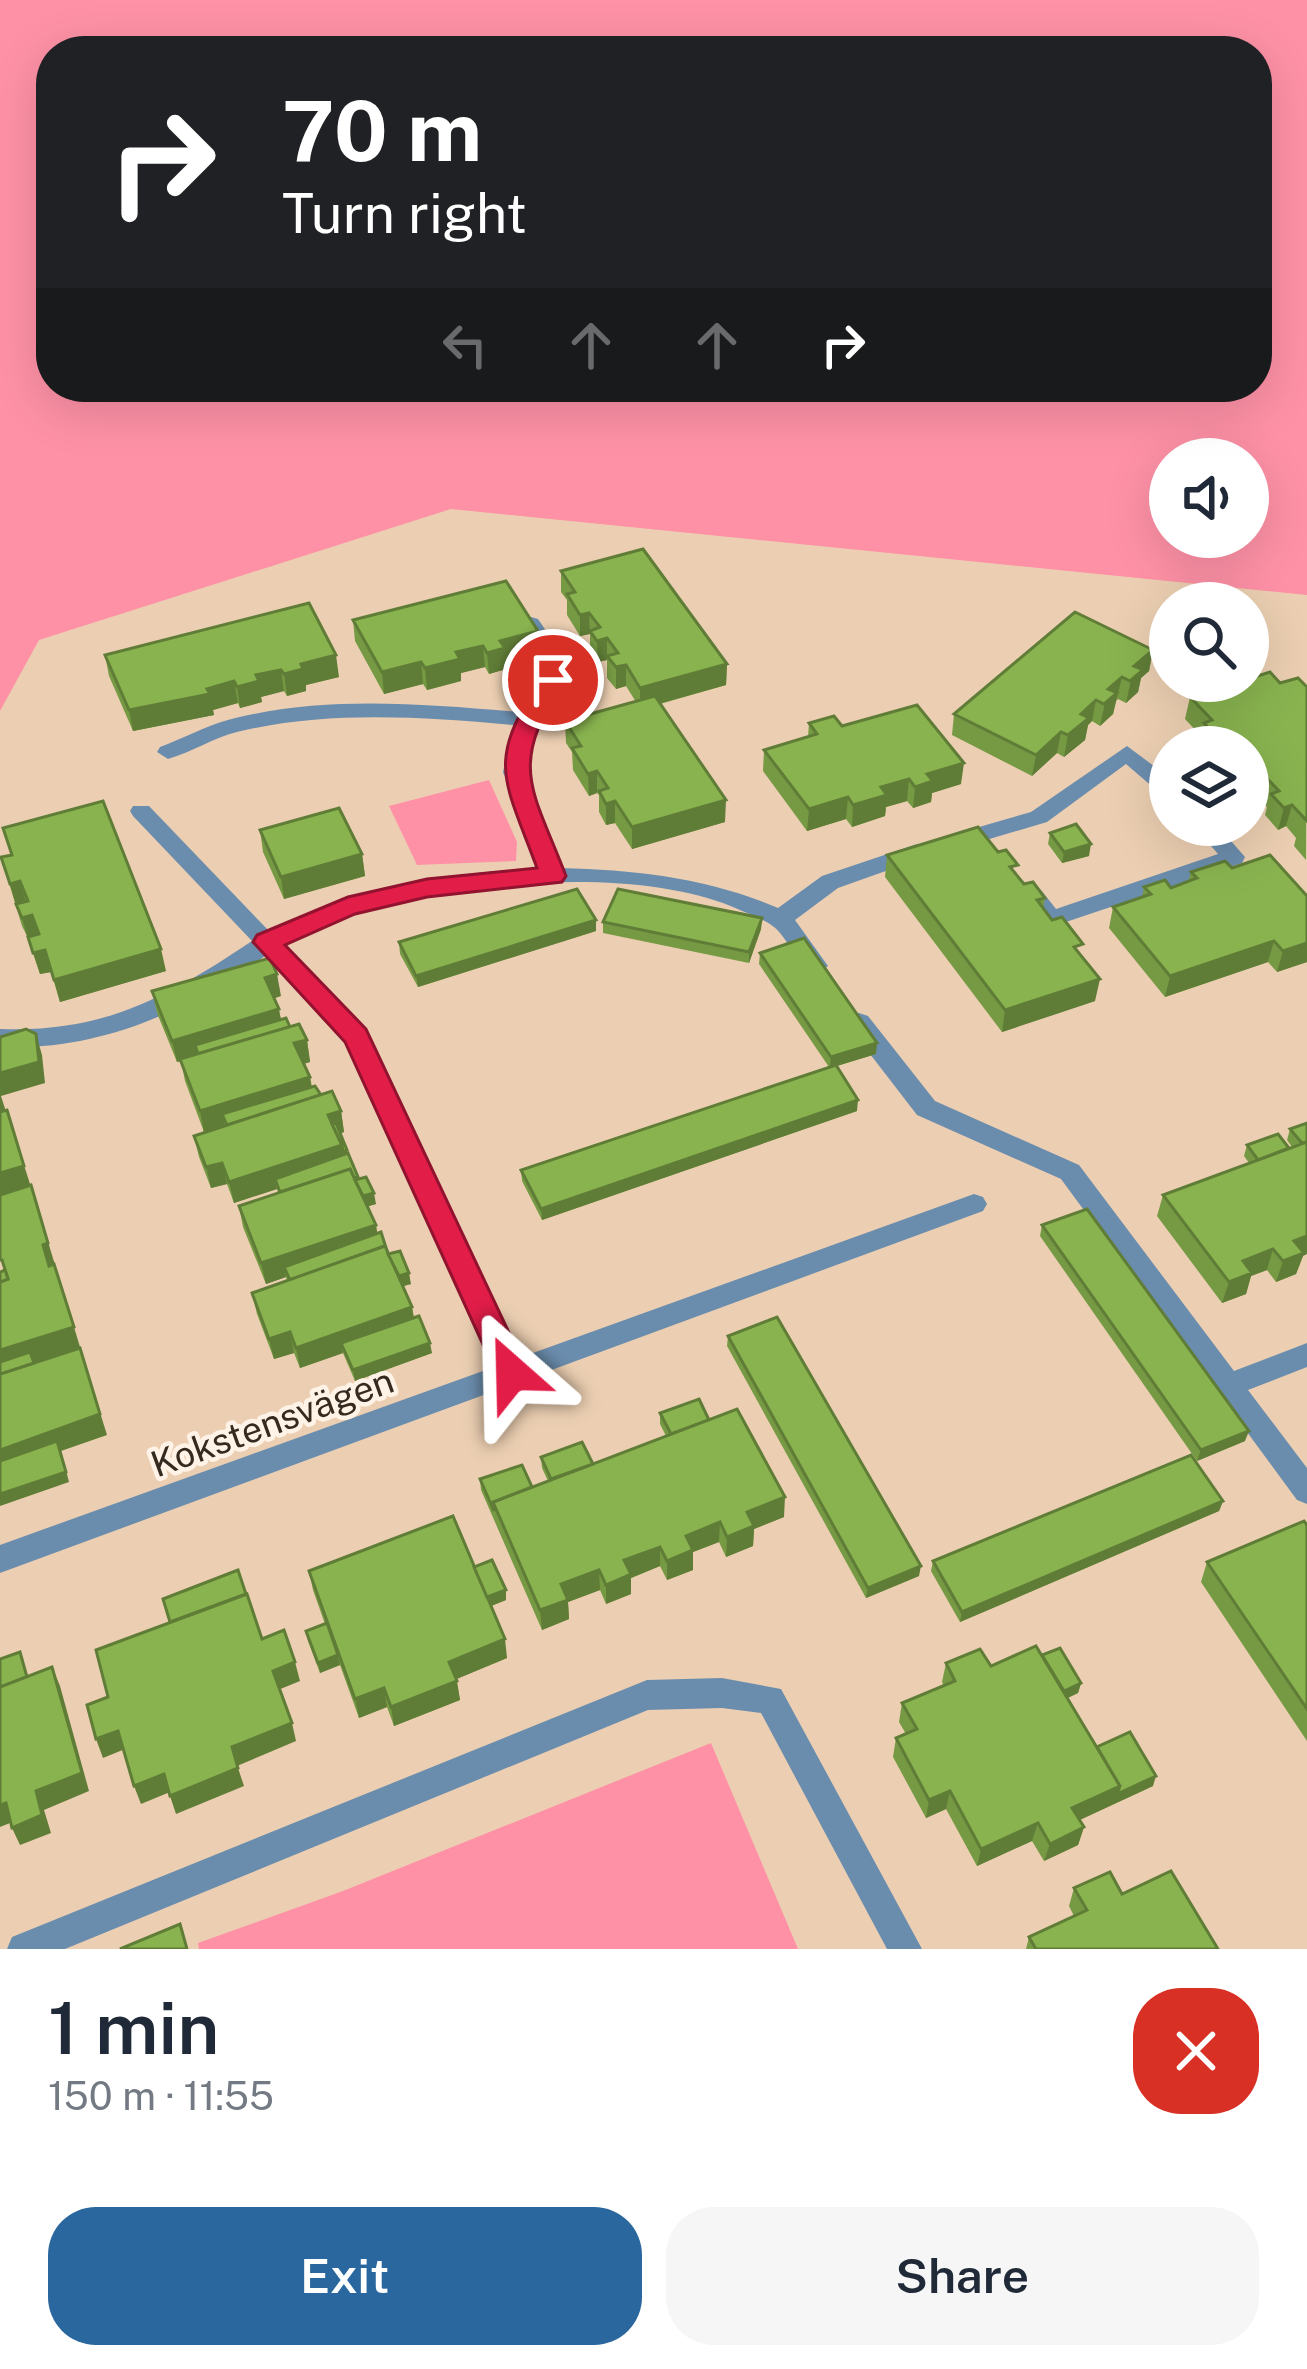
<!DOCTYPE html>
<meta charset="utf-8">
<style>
body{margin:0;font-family:"Public Sans",sans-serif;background:#f6f6f7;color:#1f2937;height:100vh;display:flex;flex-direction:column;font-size:45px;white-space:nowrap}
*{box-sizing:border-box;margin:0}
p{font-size:39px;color:#747a83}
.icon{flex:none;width:66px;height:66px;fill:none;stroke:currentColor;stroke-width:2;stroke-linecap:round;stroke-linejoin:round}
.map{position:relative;height:1949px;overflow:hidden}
.side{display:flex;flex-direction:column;background:#fff;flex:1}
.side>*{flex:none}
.top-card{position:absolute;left:36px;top:36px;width:1236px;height:366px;border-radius:48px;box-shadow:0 12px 48px #0002;background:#202124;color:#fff;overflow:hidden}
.buttons{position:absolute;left:1149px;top:438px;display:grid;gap:24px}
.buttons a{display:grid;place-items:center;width:120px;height:120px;border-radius:50%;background:#fff;box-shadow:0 12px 48px #0002;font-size:60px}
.pin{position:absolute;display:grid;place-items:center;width:102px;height:102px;color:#fff;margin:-51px;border:6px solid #fff;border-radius:50%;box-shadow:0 3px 12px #0007}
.me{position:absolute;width:132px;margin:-66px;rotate:335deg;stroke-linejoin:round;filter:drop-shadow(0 0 9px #0008)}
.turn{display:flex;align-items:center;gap:42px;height:252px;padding:0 48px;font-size:54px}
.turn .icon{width:156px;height:156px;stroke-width:2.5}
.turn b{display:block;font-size:84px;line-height:102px}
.lanes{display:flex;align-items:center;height:114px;padding:0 48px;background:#0003;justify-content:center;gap:60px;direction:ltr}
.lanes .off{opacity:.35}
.round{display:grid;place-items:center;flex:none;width:126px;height:126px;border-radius:48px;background:#f6f6f7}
.head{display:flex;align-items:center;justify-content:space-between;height:204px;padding:0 48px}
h1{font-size:72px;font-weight:600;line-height:90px}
.cta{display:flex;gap:24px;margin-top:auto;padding:24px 48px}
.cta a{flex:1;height:138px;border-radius:48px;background:#29679e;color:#fff;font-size:48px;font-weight:600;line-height:138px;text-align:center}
.cta a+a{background:#f6f6f7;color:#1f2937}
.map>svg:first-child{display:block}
.green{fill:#fe91a6;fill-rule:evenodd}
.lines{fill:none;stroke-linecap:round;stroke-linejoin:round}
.lane{fill:#6b8dad;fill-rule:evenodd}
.street{fill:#6b8dad;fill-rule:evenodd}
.wall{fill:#769a44}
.shaded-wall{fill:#607d37}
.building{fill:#89b34f;stroke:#607d37;stroke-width:3}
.route{fill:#e11d48;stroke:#92132f;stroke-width:3}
.labels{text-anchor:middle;stroke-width:9;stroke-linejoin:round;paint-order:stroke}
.street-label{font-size:36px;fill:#352a1f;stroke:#fff3e7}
</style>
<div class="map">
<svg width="1307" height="1949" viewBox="0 0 1307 1949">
<rect width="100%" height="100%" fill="#eccfb2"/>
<g class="green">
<path d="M0,0H1307V595L451,509L39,640L0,711ZM1257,51V387H51V51ZM1248,459V537H1170V459Z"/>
<polygon points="489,780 517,842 516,861 417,865 389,806"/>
<polygon points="711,1743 798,1949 199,1949 198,1943 343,1891"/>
</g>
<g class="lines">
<g class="lane">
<path d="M531,617L538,619L563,656V680L537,719L525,772L561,868C637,870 708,878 778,908L822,876L917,844L928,852L925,857L838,888L795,920L828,966L816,975C797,968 790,940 774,927C763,918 746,913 733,907C618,859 390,885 283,944L365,1030L526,1374L522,1382L512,1386L502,1382L498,1374L346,1041L265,956C186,1012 99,1051 0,1047V1029C104,1033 168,997 252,941L133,816L130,811L133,806H149L269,931C353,888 446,872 539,869L503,772L514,725C423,717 327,710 237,732C213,738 192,752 168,759L157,752L160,747C181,739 200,729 221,722C317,694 422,704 520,712C549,670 549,665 521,623Z"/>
<polygon points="1127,746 1170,778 1170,797 1162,795 1126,764 1047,822 956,849 945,841 948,836 1031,812"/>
<polygon points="1193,825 1217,825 1245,857 1242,863 1051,927 1043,925 1021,896 1033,888 1041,890 1056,909 1218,854"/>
<polygon points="859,1013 868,1016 935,1101 1079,1165 1234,1371 1307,1343 1307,1367 1248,1390 1307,1468 1307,1504 1297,1500 1061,1179 917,1115 850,1028 847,1022 850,1016"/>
<polygon points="722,1678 781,1689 922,1949 887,1949 761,1713 722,1708 648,1710 65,1949 7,1949 12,1937 647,1680"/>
</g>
<polygon class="street" points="974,1194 983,1197 987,1204 983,1211 0,1573 0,1545"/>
</g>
<g class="wall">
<polygon points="561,571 727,664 726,685 660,704 725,822 632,849 615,823 606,825 599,812 599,795 597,793 589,796 573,770 572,752 566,743 565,721 636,702 626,686 616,689 607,678 607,660 598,662 590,652 590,634 580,636 567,615 567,600 561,592"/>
<polygon points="353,620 538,631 539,652 506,661 506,669 489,674 485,667 461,673 461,681 427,690 423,684 384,694 355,641"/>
<polygon points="1153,650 1149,671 1141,678 1138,692 1126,703 1118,699 1116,701 1113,714 1100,726 1092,721 1088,725 1085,740 1064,757 1057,753 1032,776 952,735 954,714"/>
<polygon points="105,655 339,677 306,685 306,691 287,696 284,691 261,697 262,702 240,708 238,703 213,710 214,715 133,731 109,676"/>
<polygon points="1280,683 1307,687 1306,860 1294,846 1296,838 1286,826 1278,830 1265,815 1267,807 1256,795 1248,797 1248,747 1202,747 1199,744 1201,736 1185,719 1190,697"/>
<polygon points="809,723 842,726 961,784 932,793 931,802 913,808 907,801 886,807 885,816 852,827 846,819 807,831 763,771 764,750 808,737"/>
<polygon points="3,828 166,971 60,1002 51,972 40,974 29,940 22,926 1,857 11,855"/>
<polygon points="260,830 362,854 365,876 284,899 263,852"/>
<polygon points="1050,833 1089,856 1062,863 1048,844"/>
<polygon points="887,855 1016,874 1024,884 1045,898 1043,909 1081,955 1095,1001 1002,1032 885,877"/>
<polygon points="1232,868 1307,896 1307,962 1277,972 1268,962 1165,997 1109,928 1113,907 1142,897 1144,887 1171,888 1188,882 1191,872"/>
<polygon points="762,918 761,929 749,963 603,933 603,922"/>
<polygon points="596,931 418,987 400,954 399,942"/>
<polygon points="760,953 876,1054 837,1066 857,1111 542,1220 522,1181 521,1170 829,1067 759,964"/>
<polygon points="152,991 281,996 274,998 281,1019 307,1040 310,1062 304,1064 310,1077 312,1087 341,1111 344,1132 340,1134 358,1179 376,1204 367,1206 376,1225 377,1233 388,1254 411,1284 403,1286 412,1307 414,1317 432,1353 355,1381 343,1353 300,1368 294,1353 274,1359 257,1314 252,1293 287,1281 286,1277 266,1284 243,1227 239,1206 278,1193 277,1189 234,1203 227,1184 211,1188 199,1157 194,1136 204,1132 185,1081 181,1061 177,1062 157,1013"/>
<polygon points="1307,1123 1303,1256 1296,1274 1276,1282 1267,1270 1251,1276 1246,1294 1222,1303 1157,1216 1163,1195 1249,1163 1244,1156 1247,1145 1292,1147 1287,1140 1290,1129"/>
<polygon points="1042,1225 1245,1441 1197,1461 1040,1236"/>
<polygon points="728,1336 919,1576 866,1598 727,1346"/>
<polygon points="660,1413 709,1420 784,1517 754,1529 753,1546 726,1557 719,1542 693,1552 693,1570 667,1580 660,1566 631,1578 631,1594 606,1604 600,1590 568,1602 569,1619 542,1630 481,1490 480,1479 532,1487 548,1481 542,1468 541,1457 593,1464 666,1436 660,1424"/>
<polygon points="1223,1501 1219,1511 960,1622 931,1571 933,1561"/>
<polygon points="1307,1525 1307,1741 1201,1582 1207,1562"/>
<polygon points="474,1567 506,1590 506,1600 491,1606 507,1658 456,1679 460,1700 394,1726 387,1707 359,1718 340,1665 320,1673 308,1641 306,1631 325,1624 313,1590 309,1571"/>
<polygon points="1042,1655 1081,1683 1078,1693 1068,1698 1097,1747 1153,1786 1079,1820 1084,1827 1078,1845 1044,1861 1032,1841 977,1866 946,1809 926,1818 893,1757 896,1738 906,1734 899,1722 902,1703 944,1686 942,1682 946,1663 991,1666"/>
<polygon points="1074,1888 1122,1894 1218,1949 1026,1949 1029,1937 1074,1916 1069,1906"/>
</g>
<g class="shaded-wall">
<polygon points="589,613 590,634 580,636 580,615"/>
<polygon points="538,631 539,652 506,661 506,669 489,674 487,653 500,641"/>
<polygon points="607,638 607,660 598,662 597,641"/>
<polygon points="483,646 485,667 461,673 461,681 427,690 425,668 456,652"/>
<polygon points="1153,650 1149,671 1141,678 1138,692 1126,703 1134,666"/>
<polygon points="336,655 339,677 306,685 306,691 287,696 284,674 301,664"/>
<polygon points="421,662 423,684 384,694 382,672"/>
<polygon points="727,664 726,685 640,709 640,688"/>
<polygon points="626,665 626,686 616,689 616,667"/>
<polygon points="281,670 284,691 261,697 262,702 240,708 237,687 256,675"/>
<polygon points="1122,677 1113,714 1100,726 1108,689"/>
<polygon points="234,681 238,703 213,710 214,715 133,731 129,710"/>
<polygon points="1096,700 1092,721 1088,725 1085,740 1064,757 1068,735 1081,714"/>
<polygon points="1061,732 1057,753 1032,776 1036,755"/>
<polygon points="964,763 961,784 932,793 931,802 913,808 915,787 927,774"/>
<polygon points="597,771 597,793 589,796 588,774"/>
<polygon points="1262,773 1256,795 1248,797 1254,776"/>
<polygon points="909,779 907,801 886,807 885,816 852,827 853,805 881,787"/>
<polygon points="848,797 846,819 807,831 809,809"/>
<polygon points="726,800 725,822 632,849 632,827"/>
<polygon points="615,801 615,823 606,825 606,804"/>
<polygon points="1292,805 1286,826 1278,830 1284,808"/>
<polygon points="1091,844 1089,856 1062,863 1064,852"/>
<polygon points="362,854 365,876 284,899 281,877"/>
<polygon points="20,881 26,903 16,905 10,884"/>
<polygon points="32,915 38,937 28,940 22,918"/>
<polygon points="762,918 761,929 749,963 749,952"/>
<polygon points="596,920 596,931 418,987 416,976"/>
<polygon points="1274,941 1268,962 1165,997 1170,976"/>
<polygon points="1307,942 1307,962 1277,972 1283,951"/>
<polygon points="161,949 166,971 60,1002 54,980"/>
<polygon points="45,950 51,972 40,974 33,953"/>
<polygon points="277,974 281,996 269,1000 265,978"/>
<polygon points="1100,979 1095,1001 1002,1032 1005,1010"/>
<polygon points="279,1009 283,1031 195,1045 197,1056 177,1062 172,1041"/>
<polygon points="36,1034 42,1055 45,1083 1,1096 7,1115 0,1117 0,1073"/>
<polygon points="307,1040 310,1062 298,1065 204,1075"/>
<polygon points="877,1043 876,1054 830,1068 831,1057"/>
<polygon points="310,1077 313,1098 222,1114 225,1126 204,1133 200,1111"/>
<polygon points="858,1100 857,1111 542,1220 541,1209"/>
<polygon points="341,1111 344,1132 334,1135 328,1115"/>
<polygon points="13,1131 31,1187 0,1197 0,1173"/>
<polygon points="342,1145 347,1150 349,1162 275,1179 277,1189 234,1203 229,1182"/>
<polygon points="222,1163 227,1184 211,1188 206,1167"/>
<polygon points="31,1185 55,1265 49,1266 43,1245"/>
<polygon points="374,1193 376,1204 363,1208 361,1197"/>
<polygon points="376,1225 379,1246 284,1267 286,1277 266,1284 261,1263"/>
<polygon points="1307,1236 1307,1254 1303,1256 1296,1274 1276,1282 1283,1261 1294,1241"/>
<polygon points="1273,1249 1267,1270 1251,1276 1246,1294 1222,1303 1229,1282 1243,1261"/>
<polygon points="409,1273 411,1284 397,1288 396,1277"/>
<polygon points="412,1307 415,1328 341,1343 343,1353 300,1368 296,1348"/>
<polygon points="74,1327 80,1347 0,1374 0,1350"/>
<polygon points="290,1332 294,1353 274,1359 269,1339"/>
<polygon points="430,1343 432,1353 355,1381 353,1370"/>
<polygon points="80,1348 107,1435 61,1451 69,1482 0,1506 0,1450"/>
<polygon points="1249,1431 1245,1441 1197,1461 1201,1450"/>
<polygon points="785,1497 784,1517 754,1529 753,1546 726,1557 727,1537 747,1512"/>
<polygon points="1223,1501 1219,1511 960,1622 962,1612"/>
<polygon points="720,1522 719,1542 693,1552 693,1570 667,1580 667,1561 686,1536"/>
<polygon points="660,1547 660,1566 631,1578 631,1594 606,1604 606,1585 624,1560"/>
<polygon points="921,1566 919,1576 866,1598 868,1588"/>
<polygon points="599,1570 600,1590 568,1602 569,1619 542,1630 540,1610 561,1584"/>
<polygon points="506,1590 506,1600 486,1608 485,1598"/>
<polygon points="505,1639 507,1658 452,1681 449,1662"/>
<polygon points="338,1655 340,1665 320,1673 318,1663"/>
<polygon points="295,1662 300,1681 278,1690 273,1671"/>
<polygon points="52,1667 60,1686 89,1791 44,1810 51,1833 20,1845 12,1828 36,1791"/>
<polygon points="457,1681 460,1700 394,1726 391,1707"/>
<polygon points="1081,1683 1078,1693 1054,1704 1057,1694"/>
<polygon points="384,1688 387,1707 359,1718 355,1699"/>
<polygon points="292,1723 296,1741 237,1766 232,1747"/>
<polygon points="118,1731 125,1749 103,1758 96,1739"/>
<polygon points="238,1768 244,1786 176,1814 170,1796"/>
<polygon points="164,1774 170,1792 141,1804 134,1786"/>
<polygon points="1156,1776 1153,1786 1067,1826 1072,1808 1120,1786"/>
<polygon points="950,1791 946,1809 926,1818 929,1800"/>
<polygon points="6,1803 15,1821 0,1827 0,1805"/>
<polygon points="1038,1823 1032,1841 977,1866 981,1849"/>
<polygon points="1084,1827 1078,1845 1044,1861 1050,1844"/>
</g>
<g class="building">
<polygon points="643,549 727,664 640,688 626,665 616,667 607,656 618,653 607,638 597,641 590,631 600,627 589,613 580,615 567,594 575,592 561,571"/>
<polygon points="506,581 538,631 500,641 505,648 487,653 483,646 456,652 460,659 425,668 421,662 382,672 353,620"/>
<polygon points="309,603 336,655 301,664 303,669 284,674 281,670 256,675 259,681 237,687 234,681 207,689 210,694 129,710 105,655"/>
<polygon points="1075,612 1153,650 1134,666 1143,670 1130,681 1122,677 1108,689 1117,693 1104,704 1096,700 1081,714 1089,718 1068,735 1061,732 1036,755 954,714"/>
<polygon points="1270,672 1280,683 1298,678 1307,687 1307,821 1292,805 1284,808 1271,794 1279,791 1262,773 1254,776 1248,770 1248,761 1250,761 1248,759 1248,747 1237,747 1234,744 1226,747 1204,723 1212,720 1190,697 1242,681 1248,681 1248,679"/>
<polygon points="655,696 726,800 632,827 615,801 606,804 599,791 608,788 597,771 588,774 572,748 581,746 565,721"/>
<polygon points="917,705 964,763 927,774 933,781 915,787 909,779 881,787 887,795 853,805 848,797 809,809 764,750 817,734 809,723 834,716 842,726"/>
<polygon points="103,801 161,949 54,980 45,950 33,953 28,937 39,934 32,915 22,918 16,904 28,901 20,881 10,884 1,857 12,855 3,828"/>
<polygon points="339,808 362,854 281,877 260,830"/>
<polygon points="1076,824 1091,844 1064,852 1050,833"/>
<polygon points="978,827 998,852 1006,850 1018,865 1010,867 1024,884 1033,882 1045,898 1037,900 1052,920 1062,917 1083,944 1074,947 1100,979 1005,1010 887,855"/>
<polygon points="1270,855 1307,896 1307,943 1283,951 1274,941 1170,976 1113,907 1151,894 1144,887 1165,880 1171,888 1197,878 1191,872 1225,861 1232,868"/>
<polygon points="577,889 596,920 416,976 399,942"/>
<polygon points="618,889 762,918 749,952 603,922"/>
<polygon points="804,938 877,1043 831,1057 760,953"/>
<polygon points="270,958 277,974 265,978 279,1009 172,1041 152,991"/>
<polygon points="286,1018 290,1027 198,1054 195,1045"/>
<polygon points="299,1024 307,1040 294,1043 310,1077 200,1111 180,1059"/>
<polygon points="26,1029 36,1034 39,1062 0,1073 0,1037"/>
<polygon points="836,1065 858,1100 541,1209 521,1170"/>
<polygon points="315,1086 321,1095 227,1125 222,1114"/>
<polygon points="332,1091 341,1111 328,1115 342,1145 229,1182 222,1163 206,1167 194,1136"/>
<polygon points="7,1110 24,1166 0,1173 0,1112"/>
<polygon points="336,1123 347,1150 343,1152 342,1145 332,1124"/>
<polygon points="1307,1123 1307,1142 1302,1143 1290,1129"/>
<polygon points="1278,1134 1289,1148 1258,1160 1247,1145"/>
<polygon points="1307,1142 1307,1236 1294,1241 1304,1253 1283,1261 1273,1249 1243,1261 1252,1273 1229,1282 1163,1195"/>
<polygon points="348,1153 358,1177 354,1178 350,1169 280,1192 275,1179"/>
<polygon points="350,1169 376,1225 261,1263 239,1206"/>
<polygon points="366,1177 374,1193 363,1196 355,1180"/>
<polygon points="31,1185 48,1243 43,1245 49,1266 54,1264 74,1327 0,1350 0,1282 8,1279 2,1260 0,1260 0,1195"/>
<polygon points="1087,1209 1249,1431 1201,1450 1042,1225"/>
<polygon points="381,1232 388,1254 385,1246 290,1280 284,1267"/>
<polygon points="385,1246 412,1307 296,1348 290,1332 269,1339 252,1293"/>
<polygon points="400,1251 409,1273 399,1276 388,1254"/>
<polygon points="5,1270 8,1279 0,1282 0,1272"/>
<polygon points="419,1316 430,1343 353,1370 341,1343"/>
<polygon points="777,1317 921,1566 868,1588 728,1336"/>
<polygon points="80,1348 100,1414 0,1450 0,1374"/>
<polygon points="30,1352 34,1363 0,1374 0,1362"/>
<polygon points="699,1399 709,1420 671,1434 660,1413"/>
<polygon points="737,1409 785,1497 747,1512 754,1526 727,1537 720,1522 686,1536 693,1550 667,1561 660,1547 624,1560 631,1574 606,1585 599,1570 561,1584 568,1600 540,1610 493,1502"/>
<polygon points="57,1441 66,1472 0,1494 0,1461"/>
<polygon points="582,1442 593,1464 551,1479 541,1457"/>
<polygon points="1191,1455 1223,1501 962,1612 933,1561"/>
<polygon points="522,1465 532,1487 493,1502 494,1511 480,1479"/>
<polygon points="453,1516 505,1639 449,1662 457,1681 391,1707 384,1688 355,1699 309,1571"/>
<polygon points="1304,1521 1307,1525 1307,1709 1207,1562"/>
<polygon points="492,1560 506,1590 487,1597 474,1567"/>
<polygon points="238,1570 246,1594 170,1622 163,1599"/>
<polygon points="247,1594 262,1639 284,1630 295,1662 273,1671 292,1723 232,1747 238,1768 170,1796 164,1774 134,1786 118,1731 96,1739 87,1705 108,1697 96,1650"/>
<polygon points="327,1623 338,1655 318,1663 306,1631"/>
<polygon points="1036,1646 1120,1786 1072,1808 1084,1827 1050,1844 1038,1823 981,1849 950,1791 929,1800 896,1738 917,1729 902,1703 955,1681 946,1663 980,1649 991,1666"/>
<polygon points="1060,1648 1081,1683 1064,1691 1042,1655"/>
<polygon points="20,1652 27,1677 0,1687 0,1659"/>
<polygon points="52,1667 82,1773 36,1791 42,1815 12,1828 6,1803 0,1805 0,1687"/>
<polygon points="1130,1732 1156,1776 1117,1794 1120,1786 1097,1747"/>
<polygon points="1171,1871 1218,1949 1036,1949 1029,1937 1087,1910 1074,1888 1110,1872 1122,1894"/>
<polygon points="180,1924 187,1949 120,1949"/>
</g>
<path class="route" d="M553,673L565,680C507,767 532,787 566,876L562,882L427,897L355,914L285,945L366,1029L528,1373L524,1383L512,1387L501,1383L496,1373L345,1042L253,942L257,935L348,897L427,879L537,868C503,776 485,762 544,675Z"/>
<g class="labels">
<g class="street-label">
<text transform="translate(272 1422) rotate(-20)" y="13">Kokstensvägen</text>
</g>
</g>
</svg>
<div class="buttons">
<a><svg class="icon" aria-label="sound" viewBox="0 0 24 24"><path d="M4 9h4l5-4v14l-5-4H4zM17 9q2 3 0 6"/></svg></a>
<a><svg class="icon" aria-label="search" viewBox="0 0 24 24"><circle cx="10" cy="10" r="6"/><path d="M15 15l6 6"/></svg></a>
<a><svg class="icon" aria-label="layers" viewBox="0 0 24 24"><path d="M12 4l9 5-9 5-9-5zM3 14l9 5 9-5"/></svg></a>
</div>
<div class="pin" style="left:553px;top:680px;background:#d93025"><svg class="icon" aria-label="arrive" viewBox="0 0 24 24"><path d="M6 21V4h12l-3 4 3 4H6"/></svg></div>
<svg class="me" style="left:512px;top:1373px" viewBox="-20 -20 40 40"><path d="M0-17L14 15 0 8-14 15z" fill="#e11d48" stroke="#fff" stroke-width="4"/></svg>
<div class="top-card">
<div class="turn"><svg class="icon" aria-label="right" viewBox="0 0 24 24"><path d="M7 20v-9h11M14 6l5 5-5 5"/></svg><div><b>70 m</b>Turn right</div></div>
<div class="lanes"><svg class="icon off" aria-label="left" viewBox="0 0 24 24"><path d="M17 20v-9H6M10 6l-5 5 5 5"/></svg><svg class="icon off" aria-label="ahead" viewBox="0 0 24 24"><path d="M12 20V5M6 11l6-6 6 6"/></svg><svg class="icon off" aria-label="ahead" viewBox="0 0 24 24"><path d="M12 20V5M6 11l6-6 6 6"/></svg><svg class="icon" aria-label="right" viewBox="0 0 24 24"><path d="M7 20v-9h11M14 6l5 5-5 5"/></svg></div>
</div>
</div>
<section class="side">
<div class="head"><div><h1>1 min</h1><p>150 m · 11:55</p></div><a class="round" style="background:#d93025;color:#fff"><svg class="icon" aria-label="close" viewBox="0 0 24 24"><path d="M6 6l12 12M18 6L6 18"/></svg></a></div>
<div class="cta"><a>Exit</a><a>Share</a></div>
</section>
